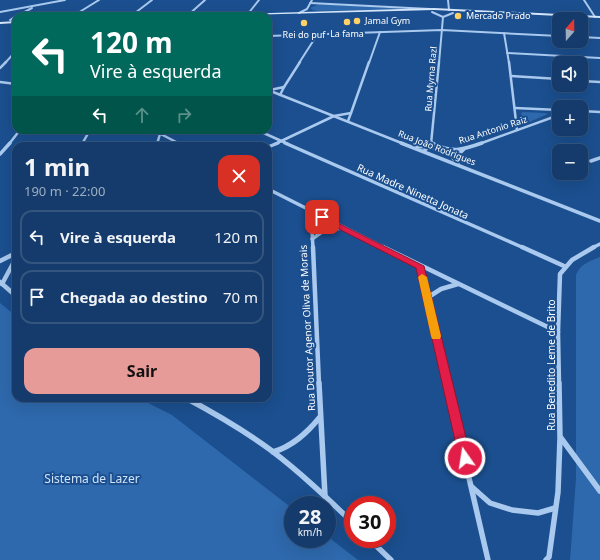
<!DOCTYPE html>
<html lang="pt">
<meta charset="utf-8">
<style>
body{margin:0;font-family:"Noto Sans",sans-serif;background:#1d4271;color:#f1f3f6;height:100vh;display:flex;flex-direction:column;font-size:15px;white-space:nowrap}
*{box-sizing:border-box;margin:0}
p{font-size:13px;color:#9dadc1}
.icon{flex:none;width:22px;height:22px;fill:none;stroke:currentColor;stroke-width:2;stroke-linecap:round;stroke-linejoin:round}
.map{position:relative;flex:1;overflow:hidden}
.drawer{position:absolute;left:12px;top:142px;width:260px;height:260px;display:flex;flex-direction:column;background:#143b6b;border-radius:12px;box-shadow:0 4px 16px #0002,0 0 0 1px #33557e}
.drawer>*{flex:none}
.guide{position:absolute;left:12px;top:12px;width:260px;height:122px;border-radius:12px;box-shadow:0 4px 16px #0002,0 0 0 1px #33557e;background:#00695c;color:#fff;overflow:hidden}
.needle{width:26px;rotate:20deg}
.fabs{position:absolute;left:552px;top:12px;display:grid;gap:8px}
.fabs a{display:grid;place-items:center;width:36px;height:36px;border-radius:8px;background:#143b6b;box-shadow:0 4px 16px #0002,0 0 0 1px #33557e;font-size:20px}
.speed{position:absolute;left:284px;top:496px;display:flex;gap:8px;font-size:20px;font-weight:700;text-align:center}
.speed>*{display:grid;place-content:center;width:52px;height:52px;border-radius:50%;background:#143b6b;box-shadow:0 4px 16px #0002,0 0 0 1px #33557e;line-height:1}
.speed small{font-size:10px;font-weight:400}
.speed .limit{border:6px solid #d22;background:#fff;color:#111}
.pin{position:absolute;display:grid;place-items:center;width:34px;height:34px;color:#fff;margin:-17px;border-radius:8px;box-shadow:0 2px 6px #0006}
.me{position:absolute;width:44px;margin:-22px;rotate:347deg;stroke-linejoin:round;filter:drop-shadow(0 0 3px #0008)}
.turn{display:flex;align-items:center;gap:14px;height:84px;padding:0 12px;font-size:18px}
.turn .icon{width:52px;height:52px;stroke-width:2.5}
.turn b{display:block;font-size:28px;line-height:34px}
.lanes{display:flex;align-items:center;height:38px;padding:0 12px;background:#0003;justify-content:center;gap:20px;direction:ltr}
.lanes .off{opacity:.35}
.round{display:grid;place-items:center;flex:none;width:42px;height:42px;border-radius:12px;background:#1d4271}
.head{display:flex;align-items:center;justify-content:space-between;height:68px;padding:0 12px}
h1{font-size:24px;font-weight:700;line-height:30px}
.action{display:flex;gap:8px;margin-top:auto;padding:8px 12px}
.action a{flex:1;height:46px;border-radius:12px;background:#e69b98;color:#111;font-size:16px;font-weight:700;line-height:46px;text-align:center}
ul{padding:0;list-style:none}
li{display:flex;align-items:center;gap:12px;height:54px;margin:0 8px 6px;padding:0 4px;border:2px solid #33557e;border-radius:12px}
li div{flex:1}
li b{display:block;font-size:15px}
li em{font-style:normal}
.map>svg:first-child{display:block}
.green{fill:#2e69ad}
.lines{fill:none;stroke-linecap:round;stroke-linejoin:round}
.minor-far4{stroke:#a9c9ee;stroke-width:2}
.minor-far3{stroke:#a9c9ee;stroke-width:2.5}
.minor-far2{stroke:#a9c9ee;stroke-width:3.5}
.minor-far1{stroke:#a9c9ee;stroke-width:4.5}
.minor{stroke:#a9c9ee;stroke-width:5.5}
.secondary{fill:#d6e6fa;fill-rule:evenodd}
.route{fill:#e11d48;stroke:#92132f}
.slow{fill:#f59e0b}
.poi-dot{fill:#ffd166;stroke:#1b4f8f;stroke-width:1.5}
.labels{text-anchor:middle;stroke-width:4;stroke-linejoin:round;paint-order:stroke}
.far-poi-label{font-size:9px;fill:#fff;stroke:#1b4f8f;text-anchor:start}
.far-street-label{font-size:9px;fill:#fff;stroke:#1b4f8f}
.street-label{font-size:10px;fill:#fff;stroke:#1b4f8f}
.near-park-label{font-size:12px;fill:#cfe3fa;stroke:#1b4f8f}
</style>
<div class="map">
<svg width="600" height="560" viewBox="0 0 600 560">
<rect width="100%" height="100%" fill="#1b4f8f"/>
<g class="green">
<polygon points="319,4 411,9 317,11 313,10 310,8"/>
<polygon points="523,112 545,113 548,114 527,123 523,122 521,113"/>
<path d="M600,257V560H570L576,479V275C580,264 590,261 600,257Z"/>
<polygon points="0,303 16,316 16,398 138,398 172,415 293,509 293,539 327,539 327,536 358,560 0,560"/>
</g>
<g class="lines">
<g class="minor-far4">
<polyline points="448,0 449,10"/>
<polyline points="584,0 595,17"/>
<polyline points="310,3 430,9"/>
<polyline points="0,12 65,0"/>
<polyline points="193,12 193,14 199,16"/>
<polyline points="432,12 443,17"/>
<polyline points="299,13 307,9 312,0"/>
<polyline points="247,15 259,0"/>
<polyline points="16,16 10,20 16,22"/>
<polyline points="17,16 32,8"/>
<polyline points="73,16 99,0"/>
<polyline points="131,16 152,0"/>
<polyline points="181,16 189,14"/>
<polyline points="187,16 205,0"/>
<polyline points="443,17 453,13"/>
<polyline points="504,33 509,63"/>
<polyline points="268,36 442,30 559,36"/>
<polyline points="581,37 600,38"/>
<polyline points="507,53 600,58"/>
<polyline points="5,63 16,51"/>
<polyline points="299,63 317,35"/>
<polyline points="369,63 380,32"/>
<polyline points="439,63 443,17"/>
</g>
<g class="minor-far3">
<polyline points="509,62 517,130"/>
<polyline points="0,68 6,62"/>
<polyline points="511,76 559,79"/>
<polyline points="581,81 600,82"/>
<polyline points="0,82 16,84"/>
<polyline points="284,87 300,62"/>
<polyline points="268,90 404,144"/>
<polyline points="270,90 284,87 280,95"/>
<polyline points="515,108 559,110"/>
<polyline points="581,111 600,112"/>
<polyline points="351,113 369,62"/>
<polyline points="153,130 180,144"/>
<polyline points="257,130 288,144"/>
<polyline points="9,144 20,130"/>
<polyline points="82,144 90,130"/>
<polyline points="157,144 160,134"/>
<polyline points="275,144 334,116 351,113 348,121"/>
<polyline points="431,144 439,62"/>
<polyline points="479,144 559,115"/>
</g>
<g class="minor-far2">
<polyline points="178,143 185,146"/>
<polyline points="285,143 524,248"/>
<polyline points="401,143 600,221"/>
<path d="M432,143C452,153 462,150 482,143"/>
<polyline points="81,146 83,143"/>
<polyline points="156,146 157,143"/>
<polyline points="415,146 444,149 458,163"/>
<polyline points="268,147 278,143"/>
<polyline points="424,151 432,143"/>
<polyline points="0,154 10,143"/>
<polyline points="454,159 464,149"/>
<polyline points="591,161 600,158"/>
<polyline points="268,189 385,248"/>
<polyline points="311,212 313,248"/>
<polyline points="312,239 325,230 343,228"/>
<polyline points="592,248 600,244"/>
</g>
<g class="minor-far1">
<polyline points="313,247 319,384"/>
<polyline points="383,247 558,332"/>
<polyline points="522,247 564,266"/>
<polyline points="0,261 16,253"/>
<polyline points="420,266 447,384"/>
<polyline points="0,282 16,296"/>
<polyline points="2,284 16,258"/>
<polyline points="427,298 441,289 458,284"/>
<polyline points="559,384 558,332 560,274 572,260 594,247"/>
</g>
<g class="minor">
<polyline points="319,383 325,496"/>
<polyline points="447,383 488,560"/>
<path d="M186,398C216,414 245,431 272,451C301,473 327,498 353,523"/>
<polyline points="561,438 600,491"/>
<path d="M273,452C293,446 307,433 320,417"/>
<polyline points="472,487 490,503 512,510 538,513 555,508"/>
<polyline points="369,539 391,560"/>
<polyline points="546,560 549,557 558,492 560,438 559,383"/>
</g>
<g class="secondary">
<polygon points="434,8 600,16 600,18 434,10 203,16 205,15"/>
<polygon points="16,21 16,23 0,24 0,22"/>
</g>
</g>
<polygon class="route" points="322,215 424,266 471,458 469,462 465,463 460,462 459,458 416,268 319,219 319,216"/>
<polygon class="slow" points="422,274 427,277 441,336 440,339 432,339 431,336 418,277"/>
<g class="poi-dot">
<circle cx="458" cy="16" r="4"/>
<circle cx="357" cy="21" r="4"/>
<circle cx="347" cy="22" r="4"/>
<circle cx="304" cy="23" r="4"/>
</g>
<g class="labels">
<g class="far-poi-label">
<text x="466" y="19">Mercado Prado</text>
<text x="365" y="24">Jamal Gym</text>
<text x="347" y="37" text-anchor="middle">La fama</text>
<text x="304" y="38" text-anchor="middle">Rei do puf</text>
</g>
<g class="far-street-label">
<text transform="translate(431 79) rotate(-85)" y="3">Rua Myrna Razl</text>
<text transform="translate(493 130) rotate(-18)" y="3">Rua Antonio Raiz</text>
<text transform="translate(437 148) rotate(21)" y="3">Rua João Rodrigues</text>
</g>
<g class="street-label">
<text transform="translate(413 191) rotate(24)" y="4">Rua Madre Ninetta Jonata</text>
<text transform="translate(307 328) rotate(-93)" y="4">Rua Doutor Agenor Oliva de Morais</text>
<text transform="translate(551 365) rotate(-90)" y="4">Rua Benedito Leme de Brito</text>
</g>
<g class="near-park-label">
<text x="92" y="483">Sistema de Lazer</text>
</g>
</g>
</svg>
<div class="fabs">
<a><svg class="needle" viewBox="-14 -14 28 28"><path d="M0-13l5 13h-10z" fill="#e53935"/><path d="M0 13l5-13h-10z" fill="#9dadc1"/></svg></a>
<a><svg class="icon" aria-label="sound" viewBox="0 0 24 24"><path d="M4 9h4l5-4v14l-5-4H4zM17 9q2 3 0 6"/></svg></a>
<a>+</a>
<a>−</a>
</div>
<div class="speed"><div>28<small>km/h</small></div><div class="limit">30</div></div>
<div class="pin" style="left:322px;top:217px;background:#d93025"><svg class="icon" aria-label="arrive" viewBox="0 0 24 24"><path d="M6 21V4h12l-3 4 3 4H6"/></svg></div>
<svg class="me" style="left:465px;top:458px" viewBox="-20 -20 40 40"><circle r="17" fill="#e11d48" stroke="#fff" stroke-width="3"/><path d="M0-11L8 9 0 5-8 9z" fill="#fff"/></svg>
<div class="guide">
<div class="turn"><svg class="icon" aria-label="left" viewBox="0 0 24 24"><path d="M17 20v-9H6M10 6l-5 5 5 5"/></svg><div><b>120 m</b>Vire à esquerda</div></div>
<div class="lanes"><svg class="icon" aria-label="left" viewBox="0 0 24 24"><path d="M17 20v-9H6M10 6l-5 5 5 5"/></svg><svg class="icon off" aria-label="ahead" viewBox="0 0 24 24"><path d="M12 20V5M6 11l6-6 6 6"/></svg><svg class="icon off" aria-label="right" viewBox="0 0 24 24"><path d="M7 20v-9h11M14 6l5 5-5 5"/></svg></div>
</div>
<section class="drawer">
<div class="head"><div><h1>1 min</h1><p>190 m · 22:00</p></div><a class="round" style="background:#d93025;color:#fff"><svg class="icon" aria-label="close" viewBox="0 0 24 24"><path d="M6 6l12 12M18 6L6 18"/></svg></a></div>
<ul>
<li><svg class="icon" aria-label="left" viewBox="0 0 24 24"><path d="M17 20v-9H6M10 6l-5 5 5 5"/></svg><div><b>Vire à esquerda</b></div><em>120 m</em></li>
<li><svg class="icon" aria-label="arrive" viewBox="0 0 24 24"><path d="M6 21V4h12l-3 4 3 4H6"/></svg><div><b>Chegada ao destino</b></div><em>70 m</em></li>
</ul>
<div class="action"><a>Sair</a></div>
</section>
</div>
